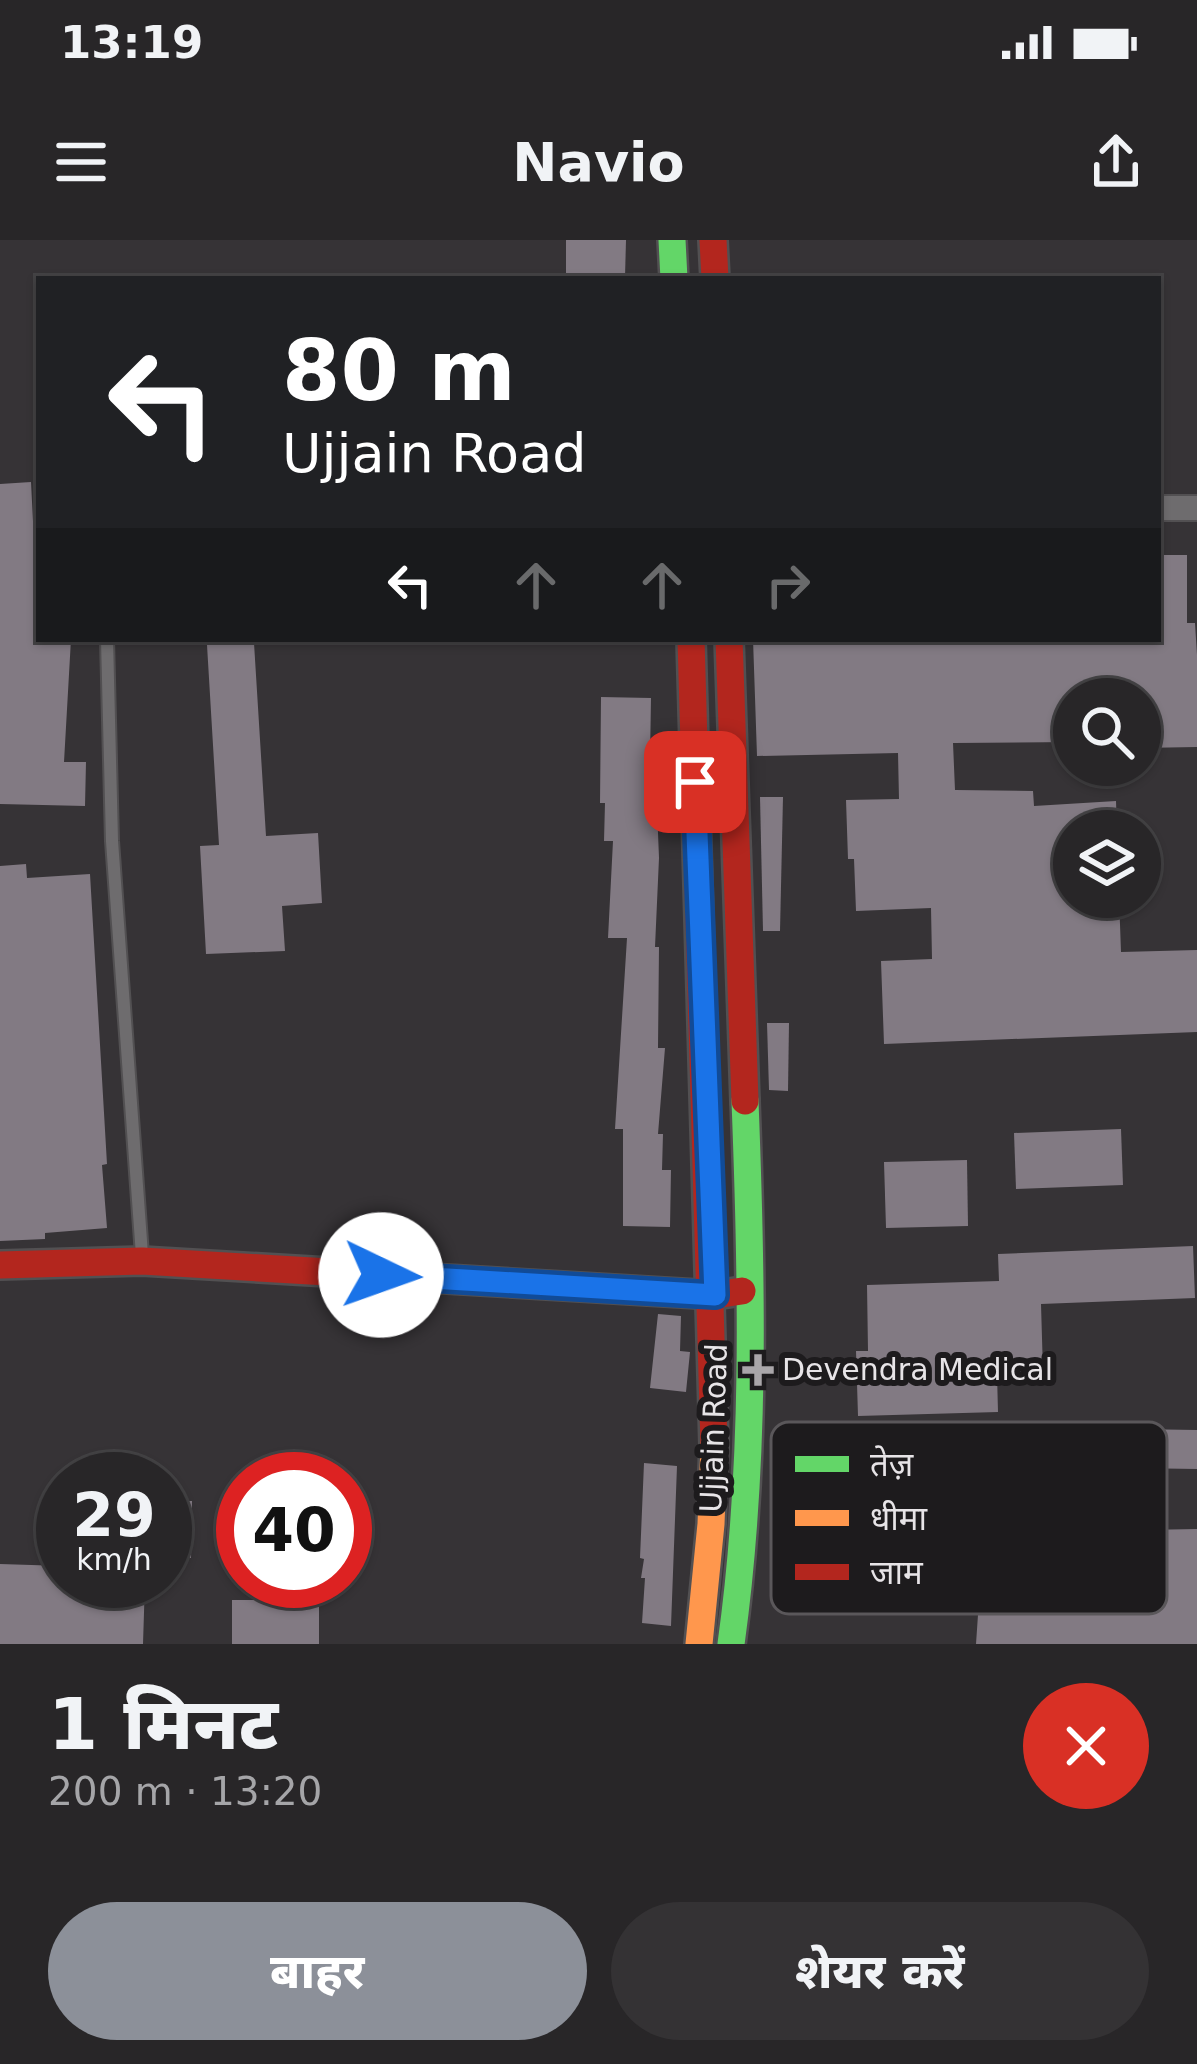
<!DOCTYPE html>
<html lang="hi">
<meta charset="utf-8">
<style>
body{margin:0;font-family:"DejaVu Sans","Noto Sans Devanagari",sans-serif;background:#343234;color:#f1f3f6;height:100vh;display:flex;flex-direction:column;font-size:45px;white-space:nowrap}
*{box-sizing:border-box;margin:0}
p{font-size:39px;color:#a5a5a8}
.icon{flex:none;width:66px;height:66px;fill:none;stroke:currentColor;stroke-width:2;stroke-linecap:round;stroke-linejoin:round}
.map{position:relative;height:1404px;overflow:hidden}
.details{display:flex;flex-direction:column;background:#282628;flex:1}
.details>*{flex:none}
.guide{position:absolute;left:36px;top:36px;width:1125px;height:366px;border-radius:0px;box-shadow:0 3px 9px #0004,0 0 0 3px #444345;background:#202124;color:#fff;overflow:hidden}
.tools{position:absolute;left:1053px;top:438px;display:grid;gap:24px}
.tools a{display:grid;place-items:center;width:108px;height:108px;border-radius:50%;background:#282628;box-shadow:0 3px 9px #0004,0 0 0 3px #444345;font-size:60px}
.speed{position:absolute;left:36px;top:1212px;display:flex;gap:24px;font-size:60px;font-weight:700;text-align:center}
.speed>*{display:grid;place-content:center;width:156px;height:156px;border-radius:50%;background:#282628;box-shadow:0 3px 9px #0004,0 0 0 3px #444345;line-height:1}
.speed small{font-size:30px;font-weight:400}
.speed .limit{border:18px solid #d22;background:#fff;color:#111}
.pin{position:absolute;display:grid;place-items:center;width:102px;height:102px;color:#fff;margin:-51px;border-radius:24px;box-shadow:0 6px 18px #0006}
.me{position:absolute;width:132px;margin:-66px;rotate:93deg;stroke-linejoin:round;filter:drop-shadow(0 0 9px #0008)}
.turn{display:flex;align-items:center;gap:42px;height:252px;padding:0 48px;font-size:54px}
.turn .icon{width:156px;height:156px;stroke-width:2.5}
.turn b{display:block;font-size:84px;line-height:102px}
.lanes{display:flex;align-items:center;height:114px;padding:0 48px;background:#0003;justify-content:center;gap:60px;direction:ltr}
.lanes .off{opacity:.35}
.round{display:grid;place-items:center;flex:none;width:126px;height:126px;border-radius:63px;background:#343234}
.headline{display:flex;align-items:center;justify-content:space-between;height:204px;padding:0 48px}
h1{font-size:72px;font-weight:800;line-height:90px}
.cta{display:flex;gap:24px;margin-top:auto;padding:24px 48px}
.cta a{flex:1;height:138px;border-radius:72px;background:#8c9099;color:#fff;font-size:48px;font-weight:800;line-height:138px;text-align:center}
.cta a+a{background:#343234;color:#f1f3f6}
.status{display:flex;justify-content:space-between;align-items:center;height:84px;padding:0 60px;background:#282628;direction:ltr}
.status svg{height:33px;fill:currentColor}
header{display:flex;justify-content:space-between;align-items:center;height:156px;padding:0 48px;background:#282628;font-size:54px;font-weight:800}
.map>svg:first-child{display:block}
.building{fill:#827a83}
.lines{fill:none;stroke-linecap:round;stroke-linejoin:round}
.lane-casing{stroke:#525052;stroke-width:16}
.street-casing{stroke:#525052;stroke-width:28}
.fast-casing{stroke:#525052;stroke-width:32}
.slow-casing{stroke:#525052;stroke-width:32}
.jam-casing{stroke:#525052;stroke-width:32}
.lane{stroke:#6e6c6e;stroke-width:12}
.street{stroke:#6e6c6e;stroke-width:24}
.fast{stroke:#63d668;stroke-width:27}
.slow{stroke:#ff974d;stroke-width:27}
.jam{stroke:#b3261e;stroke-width:27}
.route-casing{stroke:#114b97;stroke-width:30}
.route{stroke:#1a73e8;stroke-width:21}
.poi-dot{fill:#a9a6a9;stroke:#1d1b1d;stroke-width:4.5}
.labels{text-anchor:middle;stroke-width:12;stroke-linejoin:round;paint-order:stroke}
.poi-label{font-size:30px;fill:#e7e4e7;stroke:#1d1b1d;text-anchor:start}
.street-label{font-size:30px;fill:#e7e4e7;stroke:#1d1b1d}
.key{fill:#1d1b1d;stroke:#5a575a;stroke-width:3}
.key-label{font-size:33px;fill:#e7e4e7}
</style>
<div class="status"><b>13:19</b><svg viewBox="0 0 49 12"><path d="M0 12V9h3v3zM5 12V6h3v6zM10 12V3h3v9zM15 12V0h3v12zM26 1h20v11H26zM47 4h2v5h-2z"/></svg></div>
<header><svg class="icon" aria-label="menu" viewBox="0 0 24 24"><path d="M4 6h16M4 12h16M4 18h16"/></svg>Navio<svg class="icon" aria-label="share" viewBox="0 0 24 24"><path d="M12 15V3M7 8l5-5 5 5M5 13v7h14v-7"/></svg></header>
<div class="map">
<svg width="1197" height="1404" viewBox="0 0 1197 1404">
<rect width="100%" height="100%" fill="#363336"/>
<g class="building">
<polygon points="566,0 626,0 625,37 566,37"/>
<polygon points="31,242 39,399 71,399 64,522 86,522 85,566 0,564 0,244"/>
<polygon points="1158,315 1187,315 1187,383 1195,383 1197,415 1197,507 1140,508 1140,456 1093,456 1093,459 1074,459 1074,502 953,503 955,550 1033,551 1034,566 1116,561 1117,591 1074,591 1074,657 1119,657 1121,712 1197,710 1197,792 884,804 881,721 932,719 931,668 856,671 854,619 848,619 846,560 899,559 898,513 757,516 753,399 1158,399"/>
<polygon points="254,403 266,596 318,593 322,663 282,666 285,711 206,714 200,606 219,605 207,405"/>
<polygon points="601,457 651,458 650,518 655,518 659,618 655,707 659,707 658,808 665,808 658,894 663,894 662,930 671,930 670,987 623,986 623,889 615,889 627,698 608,698 613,601 604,601 605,563 600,563"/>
<polygon points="760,557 783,557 780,691 763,691"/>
<polygon points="26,624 27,638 90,634 107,924 102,925 107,988 45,993 45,999 0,1001 0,626"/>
<polygon points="767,783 789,783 788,851 769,850"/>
<polygon points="1121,889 1123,945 1016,949 1014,893"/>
<polygon points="967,920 968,986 886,988 884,922"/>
<polygon points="1193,1006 1195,1058 1041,1064 1043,1132 997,1134 998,1172 858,1176 856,1111 868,1111 867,1045 999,1041 998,1014"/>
<polygon points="658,1074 681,1076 680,1111 690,1112 686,1152 650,1148"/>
<polygon points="1133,1189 1197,1190 1197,1229 1132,1228"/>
<polygon points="644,1223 677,1226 671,1386 642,1383 645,1338 641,1338 644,1319 640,1318"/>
<polygon points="1034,1254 1035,1292 1197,1289 1197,1404 976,1404 984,1287 846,1294 845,1258"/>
<polygon points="165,1261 192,1261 191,1318 165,1318"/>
<polygon points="0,1324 63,1326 63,1341 145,1341 143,1404 0,1404"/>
<rect x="232" y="1360" width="87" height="44"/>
</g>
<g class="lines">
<defs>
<polyline id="lane" points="107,399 112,601 142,1015"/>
<polyline id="street" points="1158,268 1197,268"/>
<g id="fast">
<polyline points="672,0 674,39"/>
<path d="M731,1404C756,1225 752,1041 745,861"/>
</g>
<polyline id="slow" points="699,1404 711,1284 714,1205"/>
<g id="jam">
<polyline points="713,0 715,39"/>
<polyline points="691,399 714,1205"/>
<polyline points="729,399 745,861"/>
<polyline points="0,1025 142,1021 715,1055 742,1051"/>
</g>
</defs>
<use href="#lane" class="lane-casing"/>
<use href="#street" class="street-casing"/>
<use href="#fast" class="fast-casing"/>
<use href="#slow" class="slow-casing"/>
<use href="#jam" class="jam-casing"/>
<use href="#lane" class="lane"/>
<use href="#street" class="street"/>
<use href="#fast" class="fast"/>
<use href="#slow" class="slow"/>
<use href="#jam" class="jam"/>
</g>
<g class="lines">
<defs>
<polyline id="route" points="381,1035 715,1055 695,542"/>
</defs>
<use href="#route" class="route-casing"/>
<use href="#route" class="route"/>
</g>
<path class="poi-dot" d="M752 1112h12v12h12v12h-12v12h-12v-12h-12v-12h12z"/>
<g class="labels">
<g class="poi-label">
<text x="782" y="1140">Devendra Medical</text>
</g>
<g class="street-label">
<text transform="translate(714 1188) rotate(-88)" y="10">Ujjain Road</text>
</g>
</g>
<rect x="771" y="1182" width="396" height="192" rx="18" class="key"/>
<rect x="795" y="1216" width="54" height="16" fill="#63d668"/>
<rect x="795" y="1270" width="54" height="16" fill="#ff974d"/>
<rect x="795" y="1324" width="54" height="16" fill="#b3261e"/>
<g class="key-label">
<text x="870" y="1236">तेज़</text>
<text x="870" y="1290">धीमा</text>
<text x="870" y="1344">जाम</text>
</g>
</svg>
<div class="tools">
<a><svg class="icon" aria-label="search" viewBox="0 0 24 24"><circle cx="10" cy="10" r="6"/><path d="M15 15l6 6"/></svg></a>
<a><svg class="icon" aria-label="layers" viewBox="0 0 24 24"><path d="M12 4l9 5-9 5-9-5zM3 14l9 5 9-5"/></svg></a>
</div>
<div class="speed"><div>29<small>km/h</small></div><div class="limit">40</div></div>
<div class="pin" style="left:695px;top:542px;background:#d93025"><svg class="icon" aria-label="arrive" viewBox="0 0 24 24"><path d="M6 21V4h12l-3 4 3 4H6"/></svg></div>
<svg class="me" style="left:381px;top:1035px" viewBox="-20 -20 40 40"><circle r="19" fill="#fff"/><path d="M0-13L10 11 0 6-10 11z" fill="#1a73e8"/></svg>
<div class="guide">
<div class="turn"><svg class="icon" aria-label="left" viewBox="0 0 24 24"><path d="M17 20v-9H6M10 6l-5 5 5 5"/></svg><div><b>80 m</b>Ujjain Road</div></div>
<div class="lanes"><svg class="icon" aria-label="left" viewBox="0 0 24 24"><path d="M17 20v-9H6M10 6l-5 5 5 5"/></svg><svg class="icon off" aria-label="ahead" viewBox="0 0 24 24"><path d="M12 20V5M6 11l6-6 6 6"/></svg><svg class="icon off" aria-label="ahead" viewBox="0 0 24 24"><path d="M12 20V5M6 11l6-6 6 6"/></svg><svg class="icon off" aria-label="right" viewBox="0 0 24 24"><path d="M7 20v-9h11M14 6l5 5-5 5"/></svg></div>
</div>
</div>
<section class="details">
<div class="headline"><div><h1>1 मिनट</h1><p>200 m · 13:20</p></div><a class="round" style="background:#d93025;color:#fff"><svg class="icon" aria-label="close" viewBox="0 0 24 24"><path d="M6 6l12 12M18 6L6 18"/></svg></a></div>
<div class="cta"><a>बाहर</a><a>शेयर करें</a></div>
</section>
